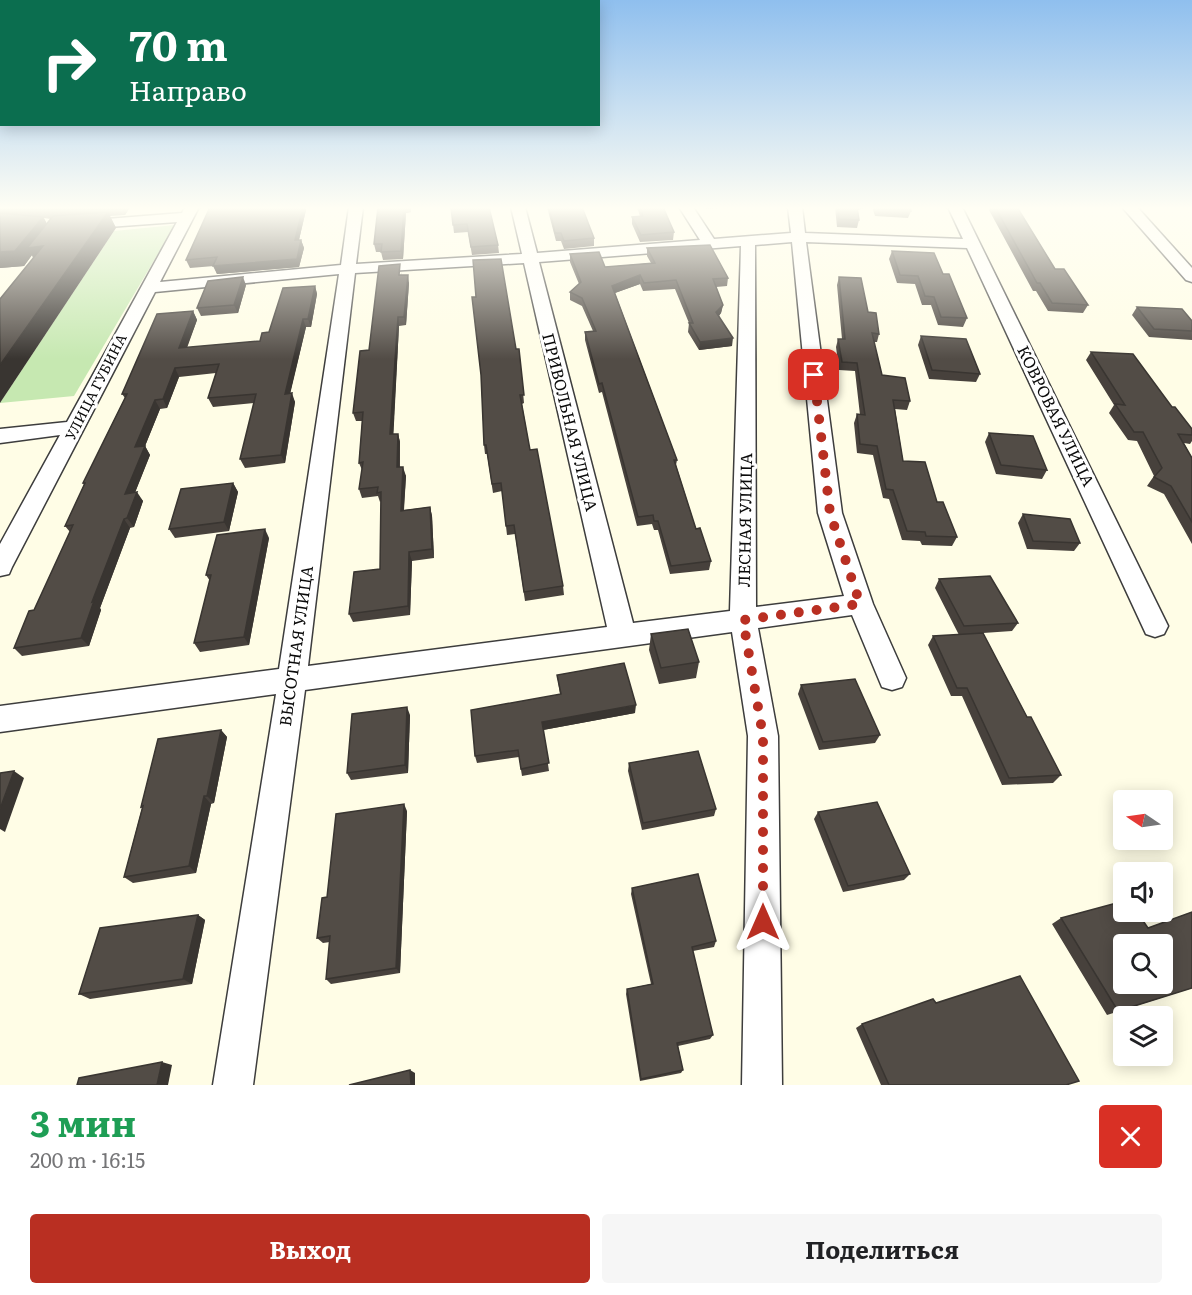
<!DOCTYPE html>
<html lang="ru">
<meta charset="utf-8">
<style>
body{margin:0;font-family:Literata,serif;background:#f6f6f6;color:#202124;height:100vh;display:flex;flex-direction:column;font-size:22px;white-space:nowrap}
*{box-sizing:border-box;margin:0}
p{font-size:20px;color:#757577}
.icon{flex:none;width:33px;height:33px;fill:none;stroke:currentColor;stroke-width:2;stroke-linecap:round;stroke-linejoin:round}
.map{position:relative;height:1085px;overflow:hidden}
.details{display:flex;flex-direction:column;background:#fff;flex:1}
.details>*{flex:none}
.banner{position:absolute;left:0px;top:0px;width:600px;height:126px;box-shadow:0 3px 15px #0003;background:#0b6e4f;color:#fff;overflow:hidden}
.needle{width:39px;rotate:283deg}
.tools{position:absolute;left:1113px;top:790px;display:grid;gap:12px}
.tools a{display:grid;place-items:center;width:60px;height:60px;border-radius:6px;background:#fff;box-shadow:0 3px 15px #0003;font-size:30px}
.pin{position:absolute;display:grid;place-items:center;width:51px;height:51px;color:#fff;margin:-26px;border-radius:12px;box-shadow:0 3px 9px #0006}
.me{position:absolute;width:66px;margin:-33px;rotate:0deg;stroke-linejoin:round;filter:drop-shadow(0 0 4px #0008)}
.turn{display:flex;align-items:center;gap:21px;height:126px;padding:0 30px;font-size:27px}
.turn .icon{width:78px;height:78px;stroke-width:2.5}
.turn b{display:block;font-size:42px;line-height:51px}
.round{display:grid;place-items:center;flex:none;width:63px;height:63px;border-radius:6px;background:#f6f6f6}
.head{display:flex;align-items:center;justify-content:space-between;height:102px;padding:0 30px}
h1{font-size:36px;font-weight:700;line-height:45px;color:#1e9e55}
.cta{display:flex;gap:12px;margin-top:auto;padding:12px 30px}
.cta a{flex:1;height:69px;border-radius:6px;background:#b92f22;color:#fff;font-size:24px;font-weight:700;line-height:69px;text-align:center}
.cta a+a{background:#f6f6f6;color:#202124}
.map>svg:first-child{display:block}
.green{fill:#c6e8b1}
.lines{fill:none;stroke-linecap:round;stroke-linejoin:round}
.minor-casing{stroke:#3d3d3d;stroke-width:3}
.minor{fill:#fff;fill-rule:evenodd}
.wall{fill:#47413c;fill-rule:evenodd}
.shaded-wall{fill:#393531}
.building{fill:#524c46;stroke:#393531;stroke-width:1.5;fill-rule:evenodd}
.route{stroke:#b92f22;stroke-width:10;stroke-dasharray:0 18}
.labels{text-anchor:middle;stroke-width:6;stroke-linejoin:round;paint-order:stroke}
.far-street-label{font-size:14px;fill:#0a0a0a;stroke:#fff}
.street-label{font-size:16px;fill:#0a0a0a;stroke:#fff}
</style>
<div class="map">
<svg width="1192" height="1085" viewBox="0 0 1192 1085">
<rect width="100%" height="100%" fill="#fffde6"/>
<polygon class="green" points="175,225 74,396 0,403 114,231"/>
<g class="lines">
<defs>
<g id="minor">
<path d="M185,207H199L160,282L341,265L349,207H363L356,264L522,254L511,207H525L537,253L700,240L679,207H693L714,239L791,233L788,207H802L805,233L963,239L948,207H962L1168,626L1164,634L1155,637L1146,634L967,248L806,242L842,513L873,604L906,678L902,687L892,690L882,687L852,615L758,628L778,736L782,1085H742L748,736L732,632L305,690L253,1085H213L276,694L0,732V706L279,669L339,274L155,292L12,567L9,574L0,576V544L60,435L0,443V429L67,422L177,222L81,229L74,225L81,221L182,213ZM792,242L818,513L844,596L756,607L755,245ZM741,246L730,611L633,623L539,262ZM524,263L607,627L308,666L355,273Z"/>
<polygon points="1122,207 1137,207 1192,268 1192,282 1186,280"/>
</g>
</defs>
<use href="#minor" class="minor-casing"/>
<use href="#minor" class="minor"/>
</g>
<g class="wall">
<path d="M0,207H130L125,215L110,216L116,228L33,258L32,255L24,266L0,268ZM44,218L51,219L47,224Z"/>
<polygon points="378,207 411,207 411,212 406,213 403,259 383,260 381,252 376,252 374,244"/>
<polygon points="451,207 498,245 499,253 472,255 468,232 454,233"/>
<polygon points="547,207 582,207 594,238 594,246 564,249 561,241 556,241"/>
<polygon points="637,207 663,207 674,232 673,240 640,242 632,224 632,217 640,216"/>
<polygon points="705,207 730,207 706,209"/>
<polygon points="835,207 868,207 858,210 859,220 857,228 837,227"/>
<polygon points="872,207 910,207 911,211 908,218 875,216"/>
<polygon points="990,207 1017,207 1055,269 1088,305 1083,313 1048,311 1036,291 1033,291 989,210"/>
<polygon points="306,210 299,240 301,240 304,248 299,267 217,274 214,266 190,268 186,260"/>
<polygon points="647,248 728,278 727,286 716,287 723,305 721,313 719,316 732,346 699,350 688,332 689,323 675,289 643,291 640,284 615,293 677,460 676,465 696,529 711,561 709,570 670,574 658,530 654,530 652,524 637,526 602,392 599,393 585,340 585,332 593,331 582,306 570,300 570,292 579,284 570,262 570,254 605,267 651,263 647,256"/>
<polygon points="892,251 943,274 967,318 963,327 938,325 931,305 922,305 915,284 897,283 889,259"/>
<polygon points="402,272 401,275 409,283 406,325 399,326 393,434 398,434 400,442 400,467 406,476 404,510 430,507 432,516 434,558 412,561 410,615 353,622 349,614 380,569 381,501 380,502 378,496 362,498 359,489 362,470 359,463 362,421 356,421 353,413 369,350"/>
<polygon points="839,277 868,312 879,334 877,342 874,342 882,375 910,401 907,410 895,409 903,461 937,502 957,537 952,546 922,545 920,541 902,540 889,499 883,498 873,455 857,453 854,423 857,414 860,415 855,371 839,370 836,347 838,339 842,339 837,285"/>
<polygon points="246,285 238,313 201,316 197,308"/>
<polygon points="315,286 317,294 311,327 306,327 290,393 295,402 285,463 245,468 240,459 254,403 213,407 208,398 216,373 179,377 167,408 160,409 145,446 150,455 135,492 143,501 134,527 130,528 100,608 101,610 89,646 22,656 14,648 34,610 70,532 65,526 84,485 83,483 125,398 122,394 193,311 197,320 187,348 260,341"/>
<polygon points="476,297 516,349 519,349 524,403 522,404 530,450 563,586 564,595 525,601 515,534 507,535 502,491 493,493 487,454 485,454 484,445 481,375"/>
<polygon points="1137,307 1192,321 1192,340 1149,337 1132,315"/>
<polygon points="921,336 980,374 976,382 929,379 918,345"/>
<polygon points="1091,352 1172,407 1192,429 1192,441 1190,444 1184,443 1192,458 1192,544 1164,494 1147,486 1154,476 1137,441 1128,440 1109,413 1114,405 1086,360"/>
<polygon points="989,433 1047,470 1042,479 996,474 985,442"/>
<polygon points="233,483 238,492 229,531 175,538 169,529"/>
<polygon points="1023,514 1080,543 1074,551 1027,549 1018,523"/>
<polygon points="269,538 249,645 200,652 194,643 210,581 206,575"/>
<polygon points="939,579 1018,623 1012,631 983,633 1027,717 1061,775 1053,783 1002,785 962,696 951,696 928,645 933,636 959,635 935,588"/>
<polygon points="651,634 699,662 696,678 659,684 649,650"/>
<polygon points="557,675 635,713 543,730 549,771 522,776 519,757 477,763 475,756 560,694"/>
<polygon points="801,685 880,735 875,743 819,750 798,694"/>
<polygon points="410,715 408,773 351,780 347,773"/>
<polygon points="221,730 227,737 214,803 211,804 196,873 133,883 124,877 142,808 141,807"/>
<polygon points="629,763 716,809 714,816 642,830 628,771"/>
<polygon points="407,811 400,973 331,984 326,979 330,942 323,943 317,938 327,897"/>
<polygon points="818,812 910,874 904,880 843,892 814,819"/>
<polygon points="632,888 716,941 714,947 693,951 713,1035 710,1039 678,1046 683,1070 681,1073 640,1081 626,994 627,989 651,984 631,894"/>
<polygon points="1192,912 1192,988 1107,1015 1052,924 1061,918 1148,928"/>
<polygon points="198,915 205,920 192,984 90,999 79,994"/>
<polygon points="936,1003 1066,1085 881,1085 856,1028 862,1024"/>
</g>
<g class="shaded-wall">
<polygon points="121,207 130,207 125,215"/>
<polygon points="303,207 306,207 306,210 297,248 295,240"/>
<polygon points="404,207 411,207 411,212 406,213 403,259 401,251"/>
<polygon points="855,207 868,207 854,211"/>
<polygon points="108,212 116,228 0,403 0,365"/>
<polygon points="43,217 51,231 37,264 32,255 24,266 0,268 0,252"/>
<polygon points="301,240 304,248 299,267 217,274 213,266"/>
<polygon points="408,275 409,283 406,325 404,317"/>
<polygon points="640,275 640,284 612,294 612,286"/>
<polygon points="243,277 246,285 238,313 234,305"/>
<polygon points="315,286 317,294 311,327 308,319"/>
<polygon points="723,305 721,313 715,320 716,312"/>
<polygon points="193,311 197,320 183,357 179,348"/>
<polygon points="398,317 399,326 393,443 390,434"/>
<polygon points="303,319 306,327 288,403 285,394"/>
<polygon points="733,338 732,346 699,350 700,342"/>
<polygon points="175,368 179,377 167,408 163,399"/>
<polygon points="292,393 295,402 285,463 281,455"/>
<polygon points="155,400 160,409 141,456 135,447"/>
<polygon points="398,434 400,442 399,476 397,467"/>
<polygon points="145,446 150,455 131,503 125,494"/>
<polygon points="403,467 406,476 403,519 401,511"/>
<polygon points="233,483 238,492 229,531 224,522"/>
<polygon points="137,492 143,501 134,527 127,518"/>
<polygon points="430,507 432,516 434,558 432,549"/>
<polygon points="124,519 130,528 100,608 101,610 89,646 81,638 92,602"/>
<polygon points="265,529 269,538 249,645 244,637"/>
<polygon points="409,552 412,561 410,615 408,606"/>
<polygon points="636,705 635,713 543,730 542,722"/>
<polygon points="407,707 410,715 408,773 405,765"/>
<polygon points="221,730 227,737 214,803 207,796"/>
<polygon points="14,771 24,778 5,832 0,829 0,809"/>
<polygon points="204,796 211,804 196,873 189,866"/>
<polygon points="404,804 407,811 400,973 396,968"/>
<polygon points="198,915 205,920 192,984 183,979"/>
<polygon points="162,1062 172,1065 168,1085 157,1085"/>
<polygon points="410,1070 415,1073 415,1085 411,1085"/>
</g>
<g class="building">
<polygon points="210,207 303,207 295,240 301,240 297,259 213,266 217,257 186,260"/>
<polygon points="378,207 404,207 401,251 381,252 382,244 374,244"/>
<polygon points="451,207 489,207 498,245 471,247 467,224 453,225"/>
<polygon points="549,207 582,207 594,238 564,241 561,233 555,233"/>
<polygon points="640,207 663,207 674,232 641,235 632,217 643,216"/>
<polygon points="838,207 857,207 859,220 839,219"/>
<polygon points="877,207 910,207 911,211 877,209"/>
<polygon points="995,207 1017,207 1055,269 1064,269 1088,305 1052,303 1040,283 1037,283"/>
<polygon points="108,212 0,365 0,299 43,246 27,248 53,216"/>
<polygon points="0,213 43,217 15,251 0,252"/>
<polygon points="710,245 728,278 713,279 723,305 716,312 733,338 700,342 689,323 693,323 676,280 644,283 640,275 612,286 677,460 674,460 696,529 700,528 711,561 671,566 658,521 654,521 653,515 638,517 602,383 599,384 585,332 596,331 582,298 570,292 581,282 570,254 599,252 605,267 655,263 647,248"/>
<polygon points="892,251 934,253 943,274 949,274 967,318 941,317 934,297 925,296 918,276 900,275"/>
<polygon points="501,259 516,349 519,349 524,395 520,395 530,450 537,449 563,586 524,592 514,525 506,526 501,483 492,484 486,445 484,445 481,375 472,297 476,297 473,260"/>
<polygon points="400,264 399,275 408,275 404,317 398,317 390,434 398,434 397,467 403,467 401,511 430,507 432,549 409,552 408,606 349,614 354,572 380,569 381,492 377,493 378,487 359,489 363,462 359,463 363,412 353,413 360,351 369,350 379,266"/>
<polygon points="243,277 234,305 197,308 208,281"/>
<polygon points="839,277 861,278 868,312 876,313 879,334 872,333 882,375 905,378 910,401 893,400 903,461 925,462 937,502 943,502 957,537 926,536 925,532 907,531 893,490 886,489 877,446 860,444 857,414 865,415 857,363 842,362 838,339 845,339"/>
<polygon points="315,286 308,319 303,319 285,394 292,393 281,455 240,459 256,394 208,398 219,364 175,368 163,399 155,400 135,447 145,446 125,494 137,492 127,518 124,519 92,602 94,601 81,638 14,648 29,611 34,610 73,525 65,526 85,483 83,483 127,394 122,394 157,314 193,311 179,348 260,341 262,333 269,332 283,288"/>
<polygon points="1137,307 1182,309 1192,321 1192,331 1154,329"/>
<polygon points="921,336 966,339 980,374 932,370"/>
<polygon points="1091,352 1133,354 1172,407 1175,407 1192,429 1192,435 1178,434 1192,458 1192,522 1171,486 1154,477 1162,468 1143,432 1134,432 1115,404 1125,405"/>
<polygon points="989,433 1033,436 1047,470 1001,465"/>
<polygon points="233,483 224,522 169,529 181,489"/>
<polygon points="1023,514 1070,519 1080,543 1033,541"/>
<polygon points="265,529 244,637 194,643 211,575 206,575 217,535"/>
<polygon points="990,576 1018,623 964,626 939,579"/>
<polygon points="688,629 699,662 661,668 651,634"/>
<polygon points="983,633 1027,717 1031,717 1061,775 1009,778 967,688 957,688 933,636"/>
<polygon points="624,663 636,705 542,722 549,763 521,769 518,750 475,756 471,710 561,694 557,675"/>
<polygon points="855,679 880,735 823,742 801,685"/>
<polygon points="407,707 405,765 347,773 352,714"/>
<polygon points="221,730 207,796 204,796 189,866 124,877 143,806 141,807 158,739"/>
<polygon points="698,751 716,809 643,823 629,763"/>
<polygon points="14,771 0,809 0,773"/>
<polygon points="877,802 910,874 848,886 818,812"/>
<polygon points="404,804 396,968 326,979 330,936 317,938 322,898 327,897 336,814"/>
<polygon points="698,874 716,941 692,947 713,1035 677,1043 683,1070 641,1079 627,989 653,984 632,888"/>
<path d="M1124,901V912H1137L1148,928L1192,912V988L1118,1011L1061,918ZM1124,945H1162V984H1124Z"/>
<polygon points="198,915 183,979 79,994 100,928"/>
<polygon points="1020,976 1079,1081 1066,1085 889,1085 862,1024 933,999 936,1003"/>
<polygon points="162,1062 157,1085 77,1085 79,1078"/>
<polygon points="410,1070 411,1085 349,1085"/>
</g>
<linearGradient id="sky" x2="0" y2="1"><stop stop-color="#8fbfee"/><stop offset="0.58" stop-color="#fffef4"/><stop offset="1" stop-color="#fffef4" stop-opacity="0"/></linearGradient>
<rect width="1192" height="359" fill="url(#sky)"/>
<g class="lines">
<polyline class="route" points="763,922 763,736 743,620 860,604 830,513 814,375"/>
</g>
<g class="labels">
<g class="far-street-label">
<text transform="translate(96 387) rotate(-63)" y="5">УЛИЦА ГУБИНА</text>
</g>
<g class="street-label">
<text transform="translate(1056 416) rotate(64)" y="6">КОВРОВАЯ УЛИЦА</text>
<text transform="translate(570 422) rotate(76)" y="6">ПРИВОЛЬНАЯ УЛИЦА</text>
<text transform="translate(745 520) rotate(-89)" y="6">ЛЕСНАЯ УЛИЦА</text>
<text transform="translate(296 646) rotate(-82)" y="6">ВЫСОТНАЯ УЛИЦА</text>
</g>
</g>
</svg>
<div class="tools">
<a><svg class="needle" viewBox="-14 -14 28 28"><path d="M0-13l5 13h-10z" fill="#e53935"/><path d="M0 13l5-13h-10z" fill="#757577"/></svg></a>
<a><svg class="icon" aria-label="sound" viewBox="0 0 24 24"><path d="M4 9h4l5-4v14l-5-4H4zM17 9q2 3 0 6"/></svg></a>
<a><svg class="icon" aria-label="search" viewBox="0 0 24 24"><circle cx="10" cy="10" r="6"/><path d="M15 15l6 6"/></svg></a>
<a><svg class="icon" aria-label="layers" viewBox="0 0 24 24"><path d="M12 4l9 5-9 5-9-5zM3 14l9 5 9-5"/></svg></a>
</div>
<div class="pin" style="left:814px;top:375px;background:#d93025"><svg class="icon" aria-label="arrive" viewBox="0 0 24 24"><path d="M6 21V4h12l-3 4 3 4H6"/></svg></div>
<svg class="me" style="left:763px;top:922px" viewBox="-20 -20 40 40"><path d="M0-17L14 15 0 8-14 15z" fill="#b92f22" stroke="#fff" stroke-width="4"/></svg>
<div class="banner">
<div class="turn"><svg class="icon" aria-label="right" viewBox="0 0 24 24"><path d="M7 20v-9h11M14 6l5 5-5 5"/></svg><div><b>70 m</b>Направо</div></div>
</div>
</div>
<section class="details">
<div class="head"><div><h1>3 мин</h1><p>200 m · 16:15</p></div><a class="round" style="background:#d93025;color:#fff"><svg class="icon" aria-label="close" viewBox="0 0 24 24"><path d="M6 6l12 12M18 6L6 18"/></svg></a></div>
<div class="cta"><a>Выход</a><a>Поделиться</a></div>
</section>
